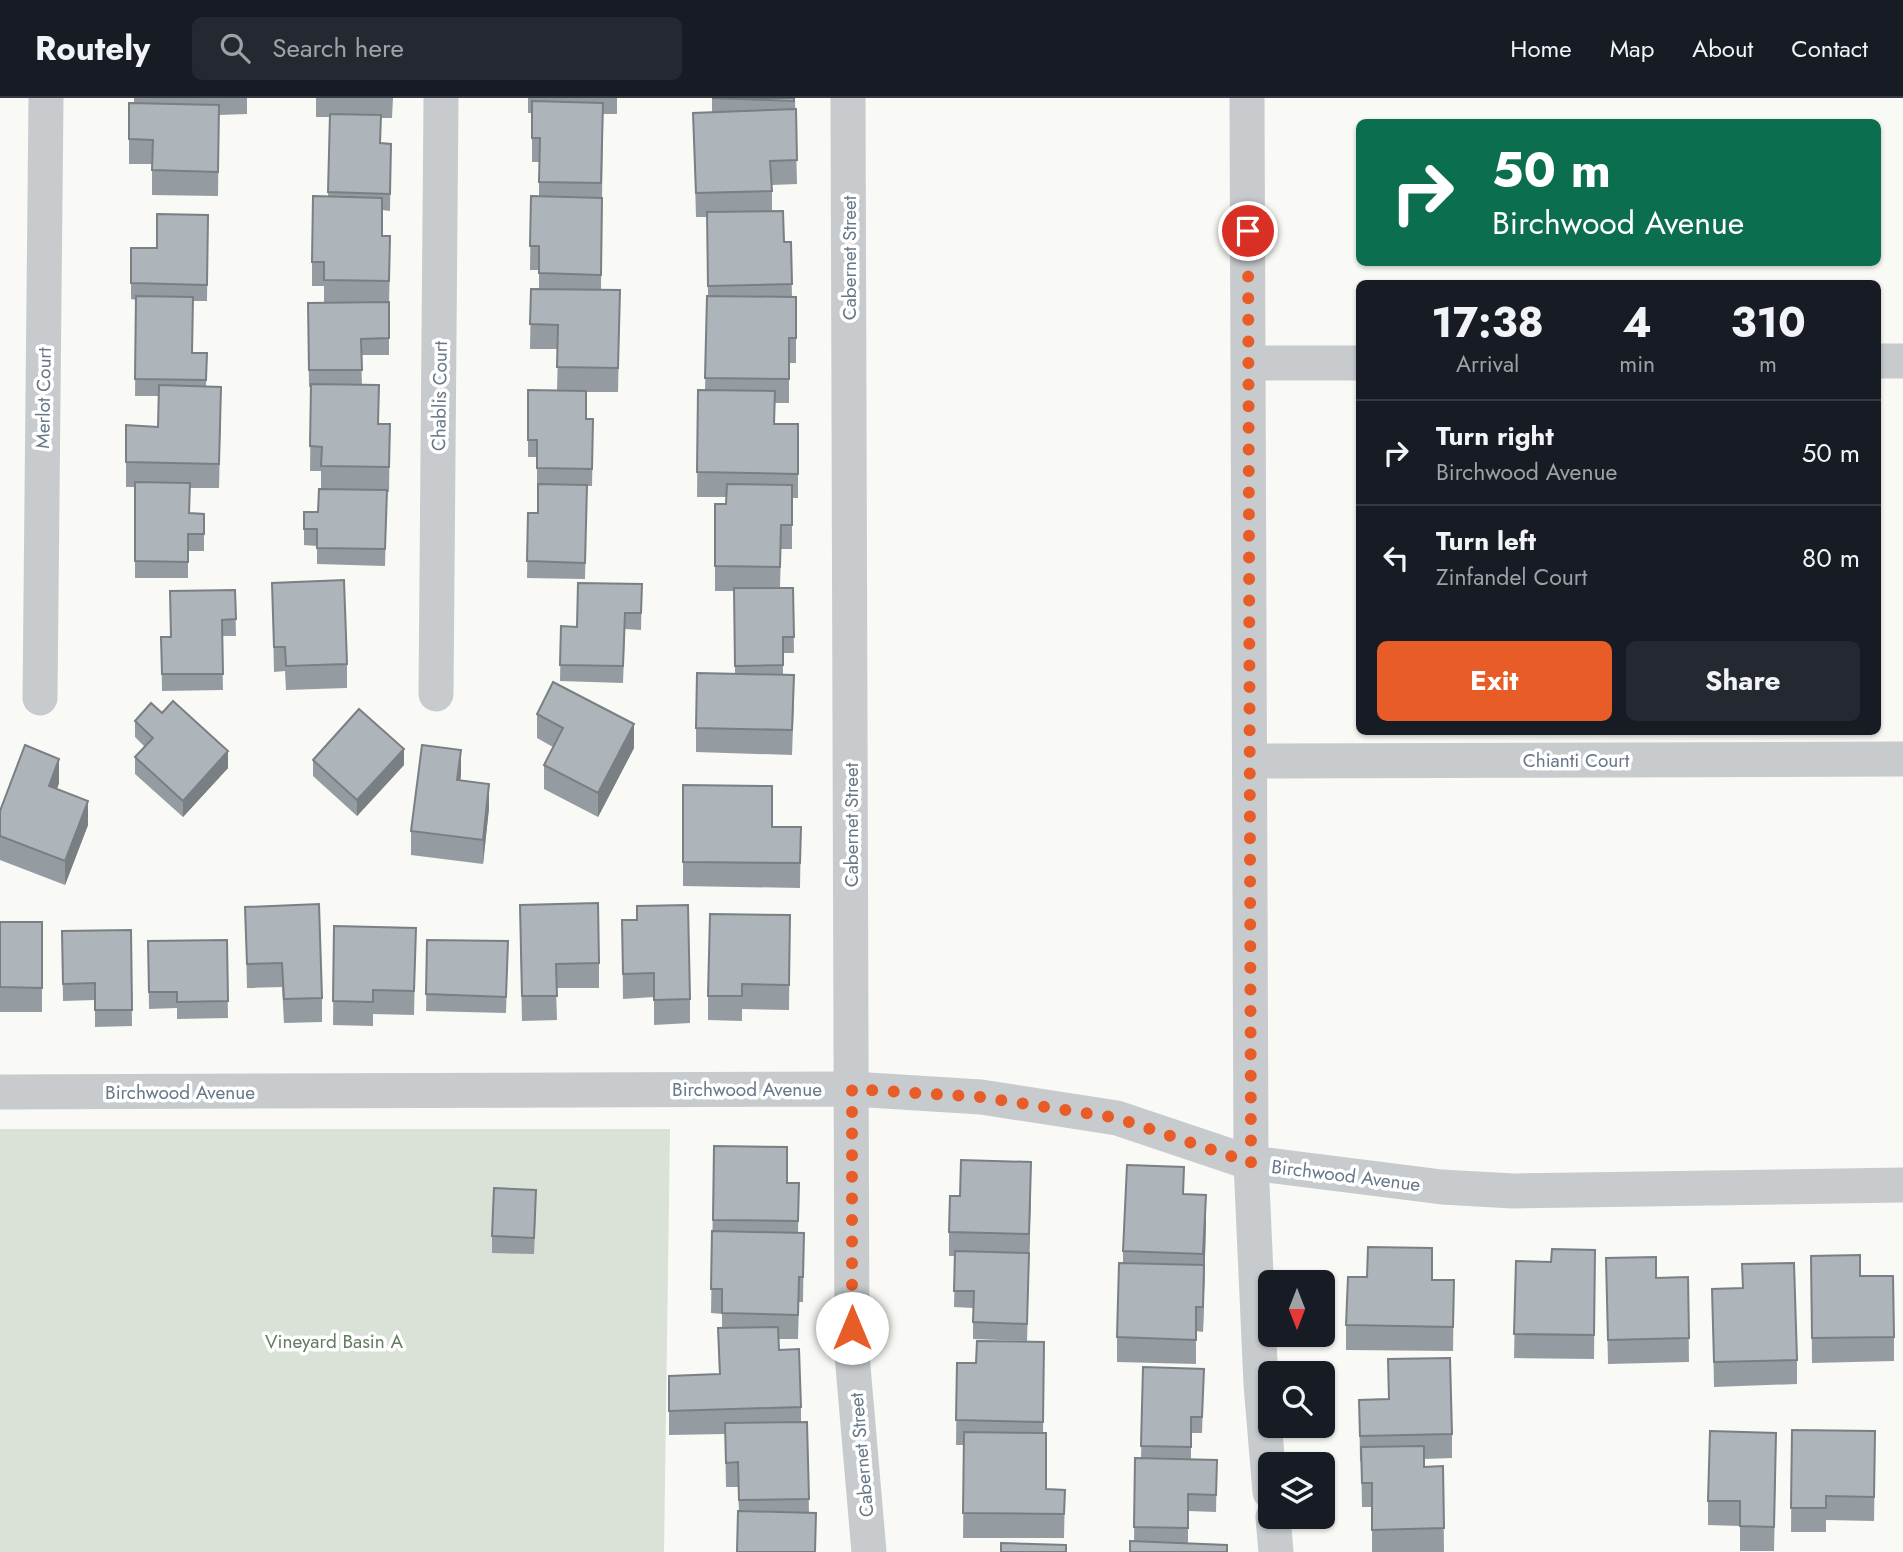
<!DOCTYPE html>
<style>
body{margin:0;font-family:Jost,sans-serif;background:#242831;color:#f1f3f6;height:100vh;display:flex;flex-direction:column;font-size:26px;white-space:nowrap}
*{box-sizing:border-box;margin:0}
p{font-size:23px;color:#9ea1a6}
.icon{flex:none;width:38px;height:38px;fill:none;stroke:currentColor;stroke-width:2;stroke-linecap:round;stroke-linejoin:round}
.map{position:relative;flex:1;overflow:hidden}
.details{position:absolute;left:1356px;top:182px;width:525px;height:455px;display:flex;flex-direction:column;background:#171b24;border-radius:10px;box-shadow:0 2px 5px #0004}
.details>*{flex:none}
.guide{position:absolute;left:1356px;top:21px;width:525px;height:147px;border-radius:10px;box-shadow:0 2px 5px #0004;background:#0b6e4f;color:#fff;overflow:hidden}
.needle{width:46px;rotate:180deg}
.fabs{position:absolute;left:1258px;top:1172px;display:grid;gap:14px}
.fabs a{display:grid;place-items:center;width:77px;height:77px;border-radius:10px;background:#171b24;box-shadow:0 2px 5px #0004;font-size:35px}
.pin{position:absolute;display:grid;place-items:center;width:60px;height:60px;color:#fff;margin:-30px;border:4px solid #fff;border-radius:50%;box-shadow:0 2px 7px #0007}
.me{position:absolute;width:77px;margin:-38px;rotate:0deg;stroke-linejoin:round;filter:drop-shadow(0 0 5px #0008)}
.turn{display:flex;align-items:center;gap:24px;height:147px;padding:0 21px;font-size:32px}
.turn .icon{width:91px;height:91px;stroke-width:2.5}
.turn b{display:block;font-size:49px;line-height:60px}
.eta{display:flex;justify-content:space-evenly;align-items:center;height:119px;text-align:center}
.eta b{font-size:42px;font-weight:700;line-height:49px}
.action{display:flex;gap:14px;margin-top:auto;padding:14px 21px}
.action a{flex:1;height:80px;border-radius:10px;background:#e85c27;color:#fff;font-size:28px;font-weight:700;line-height:80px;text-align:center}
.action a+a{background:#242831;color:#f1f3f6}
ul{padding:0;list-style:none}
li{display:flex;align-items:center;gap:21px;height:105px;padding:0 21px;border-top:2px solid #363941}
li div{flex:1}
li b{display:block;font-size:26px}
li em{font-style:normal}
header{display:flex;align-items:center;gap:42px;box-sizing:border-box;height:98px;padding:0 35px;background:#171b24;border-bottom:2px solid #363941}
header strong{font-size:33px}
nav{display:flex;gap:38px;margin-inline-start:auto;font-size:24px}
.search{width:490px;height:63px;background:#242831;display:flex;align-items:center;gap:18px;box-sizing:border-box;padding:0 24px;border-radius:10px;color:#9ea1a6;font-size:26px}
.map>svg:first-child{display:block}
.green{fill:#dae1d7}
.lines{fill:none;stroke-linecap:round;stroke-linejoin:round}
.minor{stroke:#c7cbce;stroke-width:35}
.wall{fill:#959ca1}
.shaded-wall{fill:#797f83}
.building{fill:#adb5bb;stroke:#797f83;stroke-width:2}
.route{stroke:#e85c27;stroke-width:12;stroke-dasharray:0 21.6}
.labels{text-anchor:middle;stroke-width:7;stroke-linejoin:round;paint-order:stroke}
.street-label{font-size:19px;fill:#677888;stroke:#fff}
.park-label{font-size:19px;fill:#667a62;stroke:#fff}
</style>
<header>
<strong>Routely</strong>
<div class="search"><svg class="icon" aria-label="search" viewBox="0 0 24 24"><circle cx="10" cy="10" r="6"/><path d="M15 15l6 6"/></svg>Search here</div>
<nav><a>Home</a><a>Map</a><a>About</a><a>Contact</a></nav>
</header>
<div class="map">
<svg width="1903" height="1454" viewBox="0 0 1903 1454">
<rect width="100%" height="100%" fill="#f9f9f6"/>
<polygon class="green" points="0,1031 670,1031 664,1454 0,1454"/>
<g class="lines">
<g class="minor">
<polyline points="848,0 852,1257 869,1454"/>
<polyline points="1247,0 1251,1065 1261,1286 1270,1394"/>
<polyline points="1878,263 1903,263"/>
<polyline points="1249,265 1360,265"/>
<polyline points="436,596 441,0"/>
<polyline points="40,600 46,0"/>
<polyline points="1250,663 1903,661"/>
<polyline points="0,994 852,991 981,999 1117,1020 1251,1065 1442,1089 1513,1093 1903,1087"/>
<polyline points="1273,1419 1276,1454"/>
</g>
</g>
<g class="wall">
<polygon points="134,0 247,0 247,16 219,17 218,98 152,97 152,66 129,66 129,5 134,5"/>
<polygon points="316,0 393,0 392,20 381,20 381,45 391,46 390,113 382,112 382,138 390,162 389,207 389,257 361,257 362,287 379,326 390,326 389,394 387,394 385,468 317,466 317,448 304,447 304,414 318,414 321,391 321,373 310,373 311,289 309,289 308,205 324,205 324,188 312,188 312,164 328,99 330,19 316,19"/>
<polygon points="528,0 617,0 617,16 603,16 601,192 620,192 618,294 586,294 586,321 593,337 592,388 587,388 585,481 527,480 528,415 538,415 538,387 537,387 537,359 528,359 528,292 557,293 558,251 530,251 531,191 539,191 539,172 530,172 531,98 539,98 539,64 532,64 532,15 528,15"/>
<polygon points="712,0 795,0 797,86 772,87 772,113 784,144 791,144 792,199 796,199 796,265 789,265 789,305 775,305 774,326 798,326 798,400 792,400 792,451 781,451 780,490 793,490 794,555 783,555 783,577 794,601 792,657 696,654 696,630 735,576 734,493 715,493 715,406 726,406 726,399 697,399 698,292 705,292 707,198 708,198 707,119 696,119 693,15 712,14"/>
<polygon points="208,117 207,203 193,203 192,255 207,255 206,289 221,313 219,390 190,390 190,415 204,416 204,453 188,453 188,480 135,480 135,389 126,389 126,364 158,329 159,298 135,298 136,202 131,201 131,150 157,150"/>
<polygon points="272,485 347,566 347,590 286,592 285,573 274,574"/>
<polygon points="642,486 641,532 625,531 623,585 560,583 561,528 577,529"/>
<polygon points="235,492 236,538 222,538 223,592 162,593 161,539 171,539"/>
<polygon points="537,616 634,650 598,719 544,691 544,667 553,649 537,640"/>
<polygon points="135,623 228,670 183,719 135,676 135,659 145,649 135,639"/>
<polygon points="313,662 404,667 357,718 313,678"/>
<polygon points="461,677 460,682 489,710 483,766 411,757 411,733"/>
<polygon points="59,685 57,691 88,727 65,787 0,762 0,713"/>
<polygon points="683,687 772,729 801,729 800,790 683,788"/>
<polygon points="245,809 322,900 322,924 284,925 282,889 247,890"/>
<polygon points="790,817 789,912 742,911 742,923 708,922 708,898"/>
<polygon points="622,822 690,901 690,925 654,927 654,899 623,901"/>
<rect x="0" y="824" width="42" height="90"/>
<polygon points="334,828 416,830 414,917 373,916 373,928 333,927"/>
<polygon points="520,831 599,865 599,890 556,890 557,922 522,923"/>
<polygon points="131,832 132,928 95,929 95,902 63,903 62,833"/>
<polygon points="227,842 228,920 177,921 177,910 149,911 148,843"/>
<polygon points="427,842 508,843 506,915 426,913"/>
<polygon points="714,1048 787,1085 799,1085 798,1135 804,1135 803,1204 799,1204 798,1241 778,1241 779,1252 801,1309 801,1324 807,1324 809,1415 739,1414 738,1389 726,1389 725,1336 669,1337 669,1278 719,1276 718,1230 722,1230 722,1216 711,1215"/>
<polygon points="1031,1088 1027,1243 973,1241 973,1210 954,1209 955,1158 949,1158 949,1134 960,1098"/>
<polygon points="1184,1096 1206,1121 1203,1234 1196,1233 1196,1266 1117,1264 1117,1239 1123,1165 1123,1153"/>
<polygon points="536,1108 534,1156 492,1155 492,1138"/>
<polygon points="1595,1152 1594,1261 1514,1260 1516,1163 1551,1164"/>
<polygon points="1811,1158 1860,1178 1894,1239 1894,1263 1812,1265"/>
<polygon points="1606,1160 1656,1180 1688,1179 1689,1264 1608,1266"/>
<polygon points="1742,1166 1797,1262 1797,1286 1714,1289 1712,1191 1742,1190"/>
<polygon points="1432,1182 1454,1182 1453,1253 1346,1252 1346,1227"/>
<polygon points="1044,1244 1043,1335 1046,1391 1065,1392 1064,1440 963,1440 964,1347 956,1347 957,1265 976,1265"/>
<polygon points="1388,1261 1452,1336 1452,1360 1424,1361 1424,1369 1443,1368 1444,1454 1372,1454 1372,1409 1362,1409 1361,1363 1360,1363 1359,1302 1389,1302"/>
<polygon points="1143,1269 1204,1271 1202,1335 1191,1335 1191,1361 1217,1362 1216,1414 1188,1413 1188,1446 1134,1444 1135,1360 1141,1360"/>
<polygon points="1792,1332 1875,1358 1874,1423 1826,1422 1826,1434 1791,1434"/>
<polygon points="1776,1359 1774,1453 1740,1453 1740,1428 1708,1427 1708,1403"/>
</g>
<g class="shaded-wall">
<polygon points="634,626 634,650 598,719 598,695"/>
<polygon points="404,651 404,667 357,718 357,702"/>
<polygon points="461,652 461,677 457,706 457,682"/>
<polygon points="228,653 228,670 183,719 183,703"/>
<polygon points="59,661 59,685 49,712 49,688"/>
<polygon points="489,686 489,710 483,766 483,742"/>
<polygon points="88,703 88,727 65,787 65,763"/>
<polygon points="1031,1064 1031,1088 1027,1243 1029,1136"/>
<polygon points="1206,1097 1206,1121 1203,1234 1203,1156"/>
</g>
<g class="building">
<polygon points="712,0 794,0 794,3"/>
<polygon points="532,3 603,5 601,85 539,84 540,40 532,40"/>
<polygon points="129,5 219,7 218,74 152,72 153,42 129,41"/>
<polygon points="796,11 797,62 770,63 772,93 696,95 693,15"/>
<polygon points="330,16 381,17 380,45 391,46 390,96 328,94"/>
<polygon points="313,98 382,100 382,138 390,138 389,183 324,182 324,164 312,164"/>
<polygon points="531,98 602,100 601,177 539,175 539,148 530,148"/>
<polygon points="783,113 784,144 791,144 792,186 708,188 707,114"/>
<polygon points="157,116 208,117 207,187 131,185 131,150 157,150"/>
<polygon points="531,191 620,192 618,270 557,269 558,227 530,226"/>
<polygon points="136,198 193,199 192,255 207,255 206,282 135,281"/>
<polygon points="707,198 796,199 796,240 789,240 789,281 705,280"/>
<polygon points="389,204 389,240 361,241 362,272 309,272 308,205"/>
<polygon points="311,286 379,287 378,326 390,326 389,369 321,368 322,349 310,348"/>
<polygon points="159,287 221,289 219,366 126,364 126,327 158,329"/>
<polygon points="528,292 586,293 586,321 593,321 592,371 537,370 537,342 528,342"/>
<polygon points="698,292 775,293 774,326 798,326 798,376 697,374"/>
<polygon points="135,384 190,385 189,415 204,416 204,436 188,436 188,464 135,463"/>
<polygon points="538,386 587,387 585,465 527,463 528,415 538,415"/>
<polygon points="727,386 792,387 792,427 781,427 780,469 715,468 715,406 726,406"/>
<polygon points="319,391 387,392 385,451 317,450 317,431 304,431 304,414 318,414"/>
<polygon points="344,482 347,566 286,568 285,549 274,549 272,485"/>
<polygon points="578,485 642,486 641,515 625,515 623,568 560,567 561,528 577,529"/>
<polygon points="734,490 793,490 794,539 783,539 783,567 735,568"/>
<polygon points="235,492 236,521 222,522 223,576 162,576 161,539 171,539 170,493"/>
<polygon points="697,575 794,577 792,632 696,630"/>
<polygon points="553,584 634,626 598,695 544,667 563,630 537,616"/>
<polygon points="173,603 228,653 183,703 135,659 153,640 135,623 151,605 162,615"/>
<polygon points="359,611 404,651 357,702 313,662"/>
<polygon points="25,647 59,661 49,688 88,703 65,763 0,738 0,713"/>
<polygon points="422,647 461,652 457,682 489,686 483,742 411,733"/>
<polygon points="683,687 772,688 772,729 801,729 800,765 683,764"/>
<polygon points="598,805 599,865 556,866 557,898 522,898 520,807"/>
<polygon points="319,806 322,900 284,901 282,865 247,866 245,809"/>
<polygon points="688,807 690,901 654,902 654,875 623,876 622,822 637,822 637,808"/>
<polygon points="710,816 790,817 789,887 742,886 742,898 708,898"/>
<polygon points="0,824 42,824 42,890 0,889"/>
<polygon points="334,828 416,830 414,893 373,892 373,904 333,903"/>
<polygon points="131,832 132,912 95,912 95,885 63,886 62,833"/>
<polygon points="227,842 228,903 177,904 177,894 149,894 148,843"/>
<polygon points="427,842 508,843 506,899 426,896"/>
<polygon points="714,1048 787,1049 787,1085 799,1085 798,1123 713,1122"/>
<polygon points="961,1062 1031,1064 1029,1136 949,1134 950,1098 960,1098"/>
<polygon points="1127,1067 1184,1069 1183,1096 1206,1097 1203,1156 1123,1153"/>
<polygon points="494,1090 536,1092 534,1140 492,1138"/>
<polygon points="712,1133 804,1135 803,1179 799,1179 798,1217 722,1215 722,1191 711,1191"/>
<polygon points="1368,1149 1432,1150 1432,1182 1454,1182 1453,1229 1346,1227 1348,1179 1367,1179"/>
<polygon points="1552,1151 1595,1152 1594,1237 1514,1236 1516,1163 1551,1164"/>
<polygon points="955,1153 1029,1155 1027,1226 973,1224 974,1193 954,1193"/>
<polygon points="1860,1157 1860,1178 1893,1178 1894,1239 1812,1240 1811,1158"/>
<polygon points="1656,1159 1656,1180 1688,1179 1689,1240 1608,1242 1606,1160"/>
<polygon points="1119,1165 1204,1167 1203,1209 1196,1209 1196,1242 1117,1239"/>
<polygon points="1794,1165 1797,1262 1714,1264 1712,1191 1743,1190 1742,1166"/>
<polygon points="778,1229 779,1252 799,1251 801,1309 669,1313 669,1278 720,1276 718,1230"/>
<polygon points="977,1243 1044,1244 1043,1324 956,1322 957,1265 976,1265"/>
<polygon points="1450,1260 1452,1336 1360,1338 1359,1302 1389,1301 1388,1261"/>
<polygon points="1143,1269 1204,1271 1202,1319 1191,1319 1191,1349 1141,1348"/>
<polygon points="807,1324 809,1401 739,1402 738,1364 726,1365 725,1325"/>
<polygon points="1792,1332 1875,1333 1874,1399 1826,1398 1826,1410 1791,1410"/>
<polygon points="1710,1333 1776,1335 1774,1429 1740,1428 1740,1403 1708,1403"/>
<polygon points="964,1334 1046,1335 1046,1391 1065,1392 1064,1416 963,1415"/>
<polygon points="1424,1348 1424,1369 1443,1368 1444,1430 1372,1432 1372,1385 1362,1385 1361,1349"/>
<polygon points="1135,1360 1217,1362 1216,1397 1188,1396 1188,1430 1134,1429"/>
<polygon points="738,1413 816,1415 815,1454 737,1454"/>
<polygon points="1130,1443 1227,1447 1227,1454 1130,1454"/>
<polygon points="1001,1445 1066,1447 1066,1454 1001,1454"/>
</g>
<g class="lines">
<polyline class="route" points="852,1230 852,991 981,999 1117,1020 1251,1065 1248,133"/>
</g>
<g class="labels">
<g class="street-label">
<text transform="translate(849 160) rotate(-90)" y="7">Cabernet Street</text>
<text transform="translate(439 298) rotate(-89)" y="7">Chablis Court</text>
<text transform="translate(43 300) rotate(-89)" y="7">Merlot Court</text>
<text x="1576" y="669">Chianti Court</text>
<text transform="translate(851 727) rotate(-90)" y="7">Cabernet Street</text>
<text x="747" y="998">Birchwood Avenue</text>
<text x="180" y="1001">Birchwood Avenue</text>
<text transform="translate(1346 1077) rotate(7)" y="7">Birchwood Avenue</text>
<text transform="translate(861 1357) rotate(-95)" y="7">Cabernet Street</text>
</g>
<g class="park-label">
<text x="334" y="1250">Vineyard Basin A</text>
</g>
</g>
</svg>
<div class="fabs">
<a><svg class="needle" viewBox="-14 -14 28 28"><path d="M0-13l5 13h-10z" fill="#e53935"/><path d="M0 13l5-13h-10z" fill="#9ea1a6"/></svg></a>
<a><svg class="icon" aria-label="search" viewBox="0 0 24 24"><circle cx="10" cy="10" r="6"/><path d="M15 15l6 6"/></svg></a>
<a><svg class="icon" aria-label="layers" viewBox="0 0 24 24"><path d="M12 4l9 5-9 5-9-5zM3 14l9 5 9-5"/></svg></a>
</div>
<div class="pin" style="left:1248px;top:133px;background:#d93025"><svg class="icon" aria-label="arrive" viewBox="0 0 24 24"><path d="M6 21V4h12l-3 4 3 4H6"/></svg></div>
<svg class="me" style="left:852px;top:1230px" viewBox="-20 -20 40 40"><circle r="19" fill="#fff"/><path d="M0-13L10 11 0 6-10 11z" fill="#e85c27"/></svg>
<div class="guide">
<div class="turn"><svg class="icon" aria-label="right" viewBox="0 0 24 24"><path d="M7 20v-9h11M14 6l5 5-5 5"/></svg><div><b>50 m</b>Birchwood Avenue</div></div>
</div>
<section class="details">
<div class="eta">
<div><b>17:38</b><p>Arrival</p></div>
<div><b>4</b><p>min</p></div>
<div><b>310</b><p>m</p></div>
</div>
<ul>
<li><svg class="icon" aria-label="right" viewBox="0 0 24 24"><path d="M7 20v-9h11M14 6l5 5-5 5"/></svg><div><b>Turn right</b><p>Birchwood Avenue</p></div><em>50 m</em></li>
<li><svg class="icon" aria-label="left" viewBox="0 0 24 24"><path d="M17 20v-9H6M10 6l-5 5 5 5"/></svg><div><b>Turn left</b><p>Zinfandel Court</p></div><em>80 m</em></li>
</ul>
<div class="action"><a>Exit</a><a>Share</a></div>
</section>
</div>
